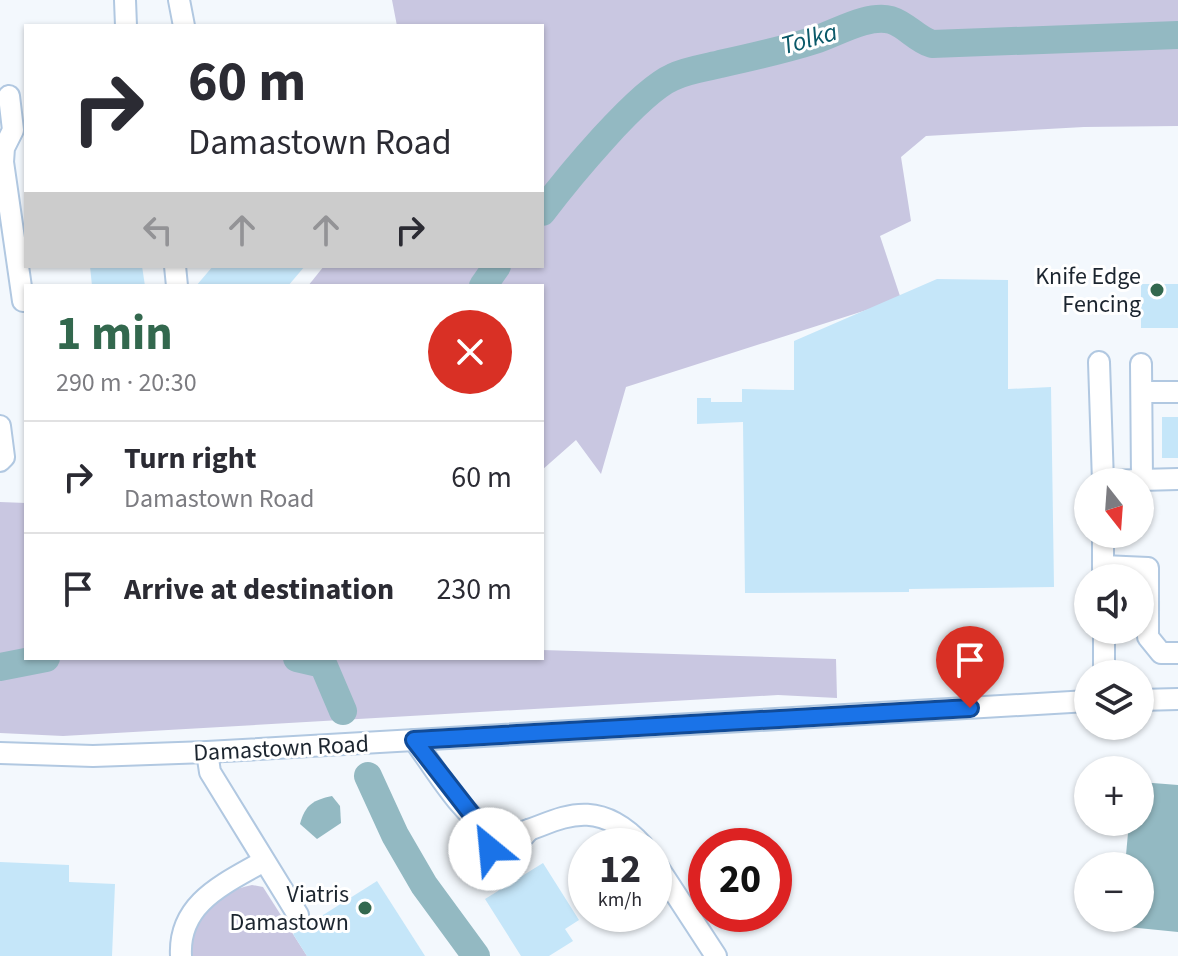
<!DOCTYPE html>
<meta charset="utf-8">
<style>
body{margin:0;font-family:"Source Sans 3",sans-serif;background:#f7f7f7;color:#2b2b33;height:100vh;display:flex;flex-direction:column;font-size:30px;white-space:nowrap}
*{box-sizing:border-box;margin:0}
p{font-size:26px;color:#7c7c81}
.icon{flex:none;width:44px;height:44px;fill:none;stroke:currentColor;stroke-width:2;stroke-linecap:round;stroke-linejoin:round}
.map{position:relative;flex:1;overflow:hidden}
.details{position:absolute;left:24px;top:284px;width:520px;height:376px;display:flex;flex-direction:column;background:#fff;border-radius:0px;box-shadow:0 2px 6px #0004}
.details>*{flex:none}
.top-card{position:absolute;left:24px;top:24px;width:520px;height:244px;border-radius:0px;box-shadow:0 2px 6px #0004;background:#fff;color:#2b2b33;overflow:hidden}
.needle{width:52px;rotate:163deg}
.controls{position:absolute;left:1074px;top:468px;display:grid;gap:16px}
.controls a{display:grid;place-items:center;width:80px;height:80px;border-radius:50%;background:#fff;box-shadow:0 2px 6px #0004;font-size:40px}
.speed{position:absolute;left:568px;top:828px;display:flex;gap:16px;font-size:40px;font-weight:700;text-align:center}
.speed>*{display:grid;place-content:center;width:104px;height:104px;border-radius:50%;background:#fff;box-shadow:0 2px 6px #0004;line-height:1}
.speed small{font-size:20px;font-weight:400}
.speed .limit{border:12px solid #d22;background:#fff;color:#111}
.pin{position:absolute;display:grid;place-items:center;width:68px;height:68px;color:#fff;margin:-82px -34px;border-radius:50% 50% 50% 0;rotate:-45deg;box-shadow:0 0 8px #0007}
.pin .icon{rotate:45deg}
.me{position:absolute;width:88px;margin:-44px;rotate:332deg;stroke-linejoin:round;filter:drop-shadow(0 0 6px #0008)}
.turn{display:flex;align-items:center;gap:28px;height:168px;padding:0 32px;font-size:36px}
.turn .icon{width:104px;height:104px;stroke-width:2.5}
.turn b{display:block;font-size:56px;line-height:68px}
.lanes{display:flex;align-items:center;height:76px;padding:0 32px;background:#0003;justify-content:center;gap:40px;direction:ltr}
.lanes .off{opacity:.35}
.round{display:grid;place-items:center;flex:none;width:84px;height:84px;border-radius:42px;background:#f7f7f7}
.overview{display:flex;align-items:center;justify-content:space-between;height:136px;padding:0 32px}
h1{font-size:48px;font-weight:700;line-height:60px;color:#33684e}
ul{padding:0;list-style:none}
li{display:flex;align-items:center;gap:24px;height:112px;padding:0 32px;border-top:2px solid #e1e1e2}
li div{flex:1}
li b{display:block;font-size:30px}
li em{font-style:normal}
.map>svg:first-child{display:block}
.green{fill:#c9c7e1}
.water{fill:#93b9c2}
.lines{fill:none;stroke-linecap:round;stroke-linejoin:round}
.river{stroke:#93b9c2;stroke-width:28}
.building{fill:#c5e6f9}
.minor-casing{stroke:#b1c8e1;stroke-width:24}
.minor{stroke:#fff;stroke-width:20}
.route-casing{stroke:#114b97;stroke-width:20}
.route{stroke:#1a73e8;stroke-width:14}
.poi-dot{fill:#33684e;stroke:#fff;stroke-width:3}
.labels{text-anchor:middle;stroke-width:6;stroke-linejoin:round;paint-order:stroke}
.poi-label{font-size:24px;fill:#1c252f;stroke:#fff;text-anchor:end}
.street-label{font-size:24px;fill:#1c252f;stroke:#fff}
.water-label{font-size:26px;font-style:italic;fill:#0a5969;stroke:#fff}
</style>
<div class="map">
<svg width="1178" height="956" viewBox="0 0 1178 956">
<rect width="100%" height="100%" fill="#f3f8fd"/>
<g class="green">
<polygon points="392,0 1178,0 1178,28 949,39 923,35 903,21 879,16 839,25 792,43 676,67 648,88 582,151 542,203 542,26 397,26"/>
<polygon points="874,26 890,29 906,45 951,53 1031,47 1083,51 1178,48 1178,126 1084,127 926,136 901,157 911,221 880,236 901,299 626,387 601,474 576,440 542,470 542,286 496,286 511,266 542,266 542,226 568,192 657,96 681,80 807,55 857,28"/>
<polygon points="324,266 492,266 478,286 308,286"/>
<polygon points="0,502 26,503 26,658 542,658 542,650 836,659 837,698 778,695 63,736 0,733"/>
<path d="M252,885L263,887L307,956H191C192,914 212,893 252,885Z"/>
</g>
<g class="water">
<polygon points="1140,782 1178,785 1178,932 1118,926 1119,918 1140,918 1140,866 1125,866 1129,822 1140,822"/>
<path d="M332,796L340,806L341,823L317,839L300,824C305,805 313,800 332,796Z"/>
</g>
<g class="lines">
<g class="river">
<path d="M542,212C567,179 638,92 673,77C687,70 705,68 720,64C752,57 784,50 815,40C837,33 867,14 891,20C907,25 916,39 932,44L1178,35"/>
<polyline points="483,286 497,266"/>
<polyline points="297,658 323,664 343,711"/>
<polyline points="0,667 46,658"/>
<polyline points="368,776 395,835 424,885 476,956"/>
</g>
</g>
<g class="building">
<polygon points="90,266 142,266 145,286 92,286"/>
<polygon points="213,266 305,266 288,286 196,286"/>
<polygon points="937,279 1008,280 1008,389 1051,387 1054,587 909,589 909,592 745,593 743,422 697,424 697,398 711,398 711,402 742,402 742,389 794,390 794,341"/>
<rect x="1141" y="284" width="37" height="44"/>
<rect x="1162" y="417" width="16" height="41"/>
<polygon points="0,862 69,865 69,882 115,884 112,956 0,956"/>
<polygon points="543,863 579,920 565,929 573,941 549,956 521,956 485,899"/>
<polygon points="377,881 425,956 307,956 293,934"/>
</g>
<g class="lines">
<defs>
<g id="minor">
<polyline points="125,0 126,26"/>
<polyline points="179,0 184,26"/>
<polyline points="9,96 13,130 4,148 3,162 23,301"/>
<polyline points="175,266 177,286"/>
<polyline points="1099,362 1103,482"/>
<polyline points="1141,364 1142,480"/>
<polyline points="1142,392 1178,392"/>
<polyline points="0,426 4,457 0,461"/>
<polyline points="1103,481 1178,479"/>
<polyline points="1103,534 1103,578"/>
<polyline points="1103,566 1148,568 1148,637 1161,653 1178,653"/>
<polyline points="1104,630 1104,674"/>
<polyline points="1140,700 1178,699"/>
<path d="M414,740C434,767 461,814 490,830C530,854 577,773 643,846"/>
<polyline points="207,752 210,772 298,915"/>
<polyline points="0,753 93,756 207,752 1088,701"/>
<polyline points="477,821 490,849 498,857 513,848 529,830"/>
<polyline points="654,861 716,956"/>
<path d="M181,956C178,903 224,884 264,861"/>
</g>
</defs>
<use href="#minor" class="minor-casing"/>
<use href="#minor" class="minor"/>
</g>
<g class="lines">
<defs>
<polyline id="route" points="490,849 483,829 414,740 970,708"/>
</defs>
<use href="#route" class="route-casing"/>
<use href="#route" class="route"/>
</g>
<g class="poi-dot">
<circle cx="1157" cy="290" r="8"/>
<circle cx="365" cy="908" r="8"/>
</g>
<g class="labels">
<g class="poi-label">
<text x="1141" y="284">Knife Edge<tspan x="1141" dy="28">Fencing</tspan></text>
<text x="349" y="902">Viatris<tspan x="349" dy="28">Damastown</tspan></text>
</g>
<g class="street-label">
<text transform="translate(281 748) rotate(-3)" y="8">Damastown Road</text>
</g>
<g class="water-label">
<text transform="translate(809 38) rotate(-16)" y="9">Tolka</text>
</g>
</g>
</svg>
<div class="controls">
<a><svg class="needle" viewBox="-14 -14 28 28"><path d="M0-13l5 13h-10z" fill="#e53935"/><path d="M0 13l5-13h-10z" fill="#7c7c81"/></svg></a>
<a><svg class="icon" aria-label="sound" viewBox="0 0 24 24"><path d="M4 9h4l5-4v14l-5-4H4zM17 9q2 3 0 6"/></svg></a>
<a><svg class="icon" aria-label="layers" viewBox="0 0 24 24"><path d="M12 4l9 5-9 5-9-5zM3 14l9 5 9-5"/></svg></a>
<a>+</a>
<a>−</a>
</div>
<div class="speed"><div>12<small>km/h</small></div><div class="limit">20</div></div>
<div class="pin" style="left:970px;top:708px;background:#d93025"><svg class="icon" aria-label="arrive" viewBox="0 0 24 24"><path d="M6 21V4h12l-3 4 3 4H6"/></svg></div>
<svg class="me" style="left:490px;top:849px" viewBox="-20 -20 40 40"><circle r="19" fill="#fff"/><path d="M0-13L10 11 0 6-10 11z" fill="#1a73e8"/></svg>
<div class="top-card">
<div class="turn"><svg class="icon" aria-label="right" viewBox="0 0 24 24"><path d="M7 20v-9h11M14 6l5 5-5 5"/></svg><div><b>60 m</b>Damastown Road</div></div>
<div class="lanes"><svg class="icon off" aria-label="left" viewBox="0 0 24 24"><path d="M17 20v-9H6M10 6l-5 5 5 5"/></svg><svg class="icon off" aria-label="ahead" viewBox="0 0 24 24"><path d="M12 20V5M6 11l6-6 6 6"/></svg><svg class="icon off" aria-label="ahead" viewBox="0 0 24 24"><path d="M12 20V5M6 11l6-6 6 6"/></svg><svg class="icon" aria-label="right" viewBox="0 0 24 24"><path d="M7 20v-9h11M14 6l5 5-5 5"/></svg></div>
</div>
<section class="details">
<div class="overview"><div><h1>1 min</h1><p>290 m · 20:30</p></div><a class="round" style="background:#d93025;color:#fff"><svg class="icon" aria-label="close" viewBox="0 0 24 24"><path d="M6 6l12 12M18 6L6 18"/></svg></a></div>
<ul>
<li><svg class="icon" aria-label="right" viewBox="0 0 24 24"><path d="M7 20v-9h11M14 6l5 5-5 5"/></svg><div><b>Turn right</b><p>Damastown Road</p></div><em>60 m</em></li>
<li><svg class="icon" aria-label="arrive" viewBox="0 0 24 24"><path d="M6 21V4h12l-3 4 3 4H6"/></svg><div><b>Arrive at destination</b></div><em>230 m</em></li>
</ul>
</section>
</div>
